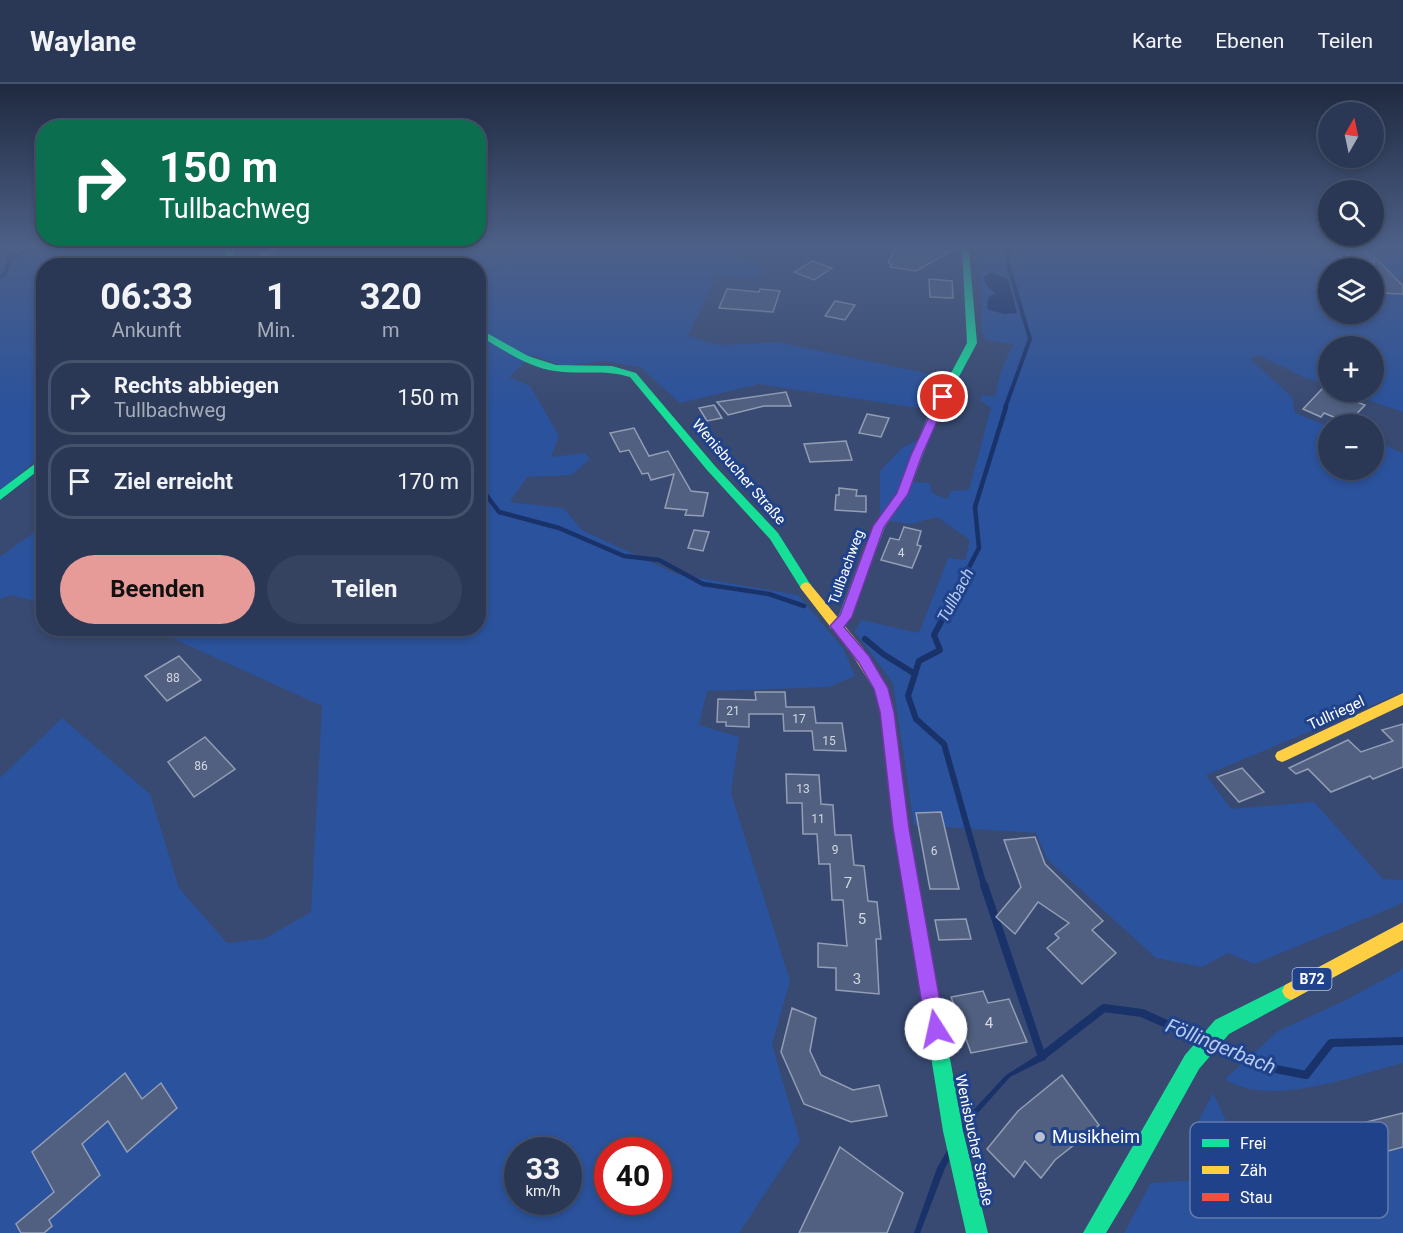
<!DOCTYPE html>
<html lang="de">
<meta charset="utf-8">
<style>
body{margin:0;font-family:Roboto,sans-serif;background:#364360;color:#f1f3f6;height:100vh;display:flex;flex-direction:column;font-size:22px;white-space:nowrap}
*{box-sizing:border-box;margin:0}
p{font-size:20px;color:#a5acb9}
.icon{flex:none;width:33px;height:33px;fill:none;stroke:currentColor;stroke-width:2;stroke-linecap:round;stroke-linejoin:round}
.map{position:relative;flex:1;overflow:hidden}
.details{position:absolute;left:36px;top:174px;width:450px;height:378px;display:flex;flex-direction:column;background:#2a3856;border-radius:24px;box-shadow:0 3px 9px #0003,0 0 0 2px #46526c}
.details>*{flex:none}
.guide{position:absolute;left:36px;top:36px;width:450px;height:126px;border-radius:24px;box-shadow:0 3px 9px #0003,0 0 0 2px #46526c;background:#0b6e4f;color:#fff;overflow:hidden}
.needle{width:39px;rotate:9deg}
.controls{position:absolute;left:1318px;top:18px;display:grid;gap:12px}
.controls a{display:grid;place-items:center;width:66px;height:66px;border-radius:50%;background:#2a3856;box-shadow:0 3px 9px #0003,0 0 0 2px #46526c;font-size:30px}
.speed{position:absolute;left:504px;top:1053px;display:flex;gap:12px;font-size:30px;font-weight:700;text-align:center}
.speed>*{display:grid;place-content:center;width:78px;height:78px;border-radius:50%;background:#2a3856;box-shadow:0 3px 9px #0003,0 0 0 2px #46526c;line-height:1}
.speed small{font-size:15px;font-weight:400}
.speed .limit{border:9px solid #d22;background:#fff;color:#111}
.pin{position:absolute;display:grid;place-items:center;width:51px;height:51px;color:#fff;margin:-26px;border:3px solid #fff;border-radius:50%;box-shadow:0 2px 6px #0007}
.me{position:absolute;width:66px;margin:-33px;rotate:350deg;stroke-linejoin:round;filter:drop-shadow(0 0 4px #0008)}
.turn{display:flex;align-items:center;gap:21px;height:126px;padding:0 24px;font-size:27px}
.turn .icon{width:78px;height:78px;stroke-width:2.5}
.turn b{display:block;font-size:42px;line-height:51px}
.eta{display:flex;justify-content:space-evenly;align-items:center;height:102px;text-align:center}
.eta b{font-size:36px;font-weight:700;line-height:42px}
.cta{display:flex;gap:12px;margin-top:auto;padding:12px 24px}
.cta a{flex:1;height:69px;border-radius:36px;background:#e69b98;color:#111;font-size:24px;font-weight:700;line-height:69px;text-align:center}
.cta a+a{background:#364360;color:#f1f3f6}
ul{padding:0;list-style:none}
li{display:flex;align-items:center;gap:18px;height:75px;margin:0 12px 9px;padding:0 12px;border:3px solid #46526c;border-radius:24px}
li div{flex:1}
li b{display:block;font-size:22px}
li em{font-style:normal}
header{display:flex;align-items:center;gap:36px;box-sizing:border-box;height:84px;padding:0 30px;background:#2a3856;border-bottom:2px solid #46526c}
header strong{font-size:28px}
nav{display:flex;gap:33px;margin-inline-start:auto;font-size:21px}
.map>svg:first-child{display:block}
.green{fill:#2b529c;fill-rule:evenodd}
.water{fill:#19326a}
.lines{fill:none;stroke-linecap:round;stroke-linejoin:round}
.stream-far3{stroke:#19326a;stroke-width:4}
.stream-far2{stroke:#19326a;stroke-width:4.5}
.stream-far1{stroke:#19326a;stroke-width:6}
.stream{stroke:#19326a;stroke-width:8}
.building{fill:#516081;stroke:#939eb5;stroke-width:1.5}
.street{fill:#7f8ba7;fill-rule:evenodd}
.fast{fill:#16e098;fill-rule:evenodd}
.slow{fill:#ffcf43;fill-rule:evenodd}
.jam{fill:#f24e42;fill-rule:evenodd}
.route{fill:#a855f7;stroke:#6d37a1;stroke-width:1.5}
.poi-dot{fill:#b9c0ce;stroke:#20428a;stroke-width:2}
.labels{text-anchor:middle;stroke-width:6;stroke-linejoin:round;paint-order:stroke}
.number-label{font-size:12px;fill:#d4d7e0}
.far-street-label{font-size:14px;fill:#fff;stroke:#20428a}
.shield{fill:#20428a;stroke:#bcc6dc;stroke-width:1.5}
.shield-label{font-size:14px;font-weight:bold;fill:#fff}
.street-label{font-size:15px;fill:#fff;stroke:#20428a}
.near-number-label{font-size:15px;fill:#d4d7e0}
.water-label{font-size:16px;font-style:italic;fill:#b7ccf2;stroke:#20428a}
.near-poi-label{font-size:18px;fill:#fff;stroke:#20428a;text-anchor:start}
.near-water-label{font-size:20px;font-style:italic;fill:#b7ccf2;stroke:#20428a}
.key{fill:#20428a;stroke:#637bad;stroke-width:1.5}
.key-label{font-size:16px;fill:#fff}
</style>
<header>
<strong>Waylane</strong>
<nav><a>Karte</a><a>Ebenen</a><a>Teilen</a></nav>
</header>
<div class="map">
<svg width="1403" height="1149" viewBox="0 0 1403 1149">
<rect width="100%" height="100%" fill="#384a72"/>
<g class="green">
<path d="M0,162H747L744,173L765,185L759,195L717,192L688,252L719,261L777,258L930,290L919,324L759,300L680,319L640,283L604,277L563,282L533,271L509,293L530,302L559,352L551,373L585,369L590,375L571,391L527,393L510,418L563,424L582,446L676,490L798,511L843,564L855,592L829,603L707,607L699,641L739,653L731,709L790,897L772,960L800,1057L739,1149H0V694L62,634L150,710L179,804L227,859L264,855L311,828L322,622L159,548L144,545L478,544V182H44L43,370L0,407ZM518,1066H568V1118H518ZM608,1066H658V1118H608Z"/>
<path d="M978,162H1403V193L1396,194L1403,200V328L1345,308H1374V262H1329V302L1304,293L1260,272L1249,274L1292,313L1295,329L1327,342L1329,341V386H1374V357L1403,369V608L1206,691L1231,725L1314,718L1383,795L1403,796V819L1254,880L1228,869L1202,883L1156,874L1047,775L1036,749L914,741L893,599L855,548L861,536L919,549L948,474L965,476L970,456L937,433L910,440L880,435V387L902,364L933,349L911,398L930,399L932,409L947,415L951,407L969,406L991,324L980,316L983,311L995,313L1000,290L1013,260L986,256L982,248ZM1329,184H1374V230H1329Z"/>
<polygon points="43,442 43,519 11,511 0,515 0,473"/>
<path d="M1403,885V979C1354,991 1270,1025 1225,995L1278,947L1346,916Z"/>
<polygon points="1213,1009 1241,1069 1246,1078 1227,1082 1198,1038"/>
<polygon points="1403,1063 1403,1149 1124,1149 1151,1099 1230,1094"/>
</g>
<g class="water">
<polygon points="991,188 1008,195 1017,229 1004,230 987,225 988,214 995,209 986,201 984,193"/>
<polygon points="1041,969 1044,976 1010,993 969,1039 945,1084 920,1149 914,1149 937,1084 966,1034 1006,991"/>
</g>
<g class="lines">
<g class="stream-far3">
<polyline points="0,193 5,190 10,174 40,162"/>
<polyline points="1005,324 1030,255 1008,180 1007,162"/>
</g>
<g class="stream-far2">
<polyline points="478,400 499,428 559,444 624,472 659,476 703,500 769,510 804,522"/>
<polyline points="943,533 979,464 975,423 1006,323"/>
</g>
<g class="stream-far1">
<polyline points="944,532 934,551 940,566 919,577 908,612 916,635 944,660 984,802"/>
<polyline points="865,555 883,570 915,590"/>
</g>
<g class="stream">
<polyline points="984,801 1042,973"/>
<polyline points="1221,964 1266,983 1306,991 1331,959 1403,957"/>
<polyline points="1041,973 1104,924 1142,929 1196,953"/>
</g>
</g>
<g class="building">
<polygon points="896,162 960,162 916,187 890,183 892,180 888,179"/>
<polygon points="1341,162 1360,162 1374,178 1374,172 1403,202 1403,210 1378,209 1374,204 1374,178 1353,177"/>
<polygon points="812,177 832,184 814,196 794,188"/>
<polygon points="929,195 952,197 953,214 930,213"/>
<polygon points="727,205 759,208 760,205 780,207 773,228 719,224"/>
<polygon points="835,217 855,221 845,236 825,232"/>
<polygon points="1322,305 1365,321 1348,339 1324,329 1321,333 1303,325"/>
<polygon points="786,308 791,322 764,322 728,331 717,318"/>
<polygon points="714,321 722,334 707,337 699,324"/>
<polygon points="867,330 889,334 881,353 859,349"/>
<polygon points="634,344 649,372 668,367 691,407 708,409 703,432 685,431 687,426 665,424 674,390 651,396 648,389 642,390 629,366 620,368 610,349"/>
<polygon points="846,357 852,376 810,378 804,360"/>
<polygon points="839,404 857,406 856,412 866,412 866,428 835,426 836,411 839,411"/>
<polygon points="904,443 921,447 917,461 921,462 912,484 881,476 890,454 899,456"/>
<polygon points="694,446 709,448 703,467 688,464"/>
<polygon points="179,572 201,596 167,617 145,592"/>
<polygon points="755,608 785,608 786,623 814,623 816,639 842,639 846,667 814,666 812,647 784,647 783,630 749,630 749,643 726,642 726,638 717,638 718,615 756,616"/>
<polygon points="1403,640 1403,683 1373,695 1370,692 1331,708 1308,685 1296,690 1289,684 1348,656 1361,668 1393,657 1382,646"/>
<polygon points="205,653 235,685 194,713 168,678"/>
<polygon points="1242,684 1264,708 1239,718 1217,693"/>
<polygon points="786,690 819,691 821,720 833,721 835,751 851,751 854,781 864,782 868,817 877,818 881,855 876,855 879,910 836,906 836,884 818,883 818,859 847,862 843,816 832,816 830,780 819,780 817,750 803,750 802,719 787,719"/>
<polygon points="941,728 959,805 930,805 916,729"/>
<polygon points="1035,753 1045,780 1103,837 1092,846 1116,869 1082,900 1047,864 1059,854 1055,850 1069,839 1038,818 1015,850 996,833 1021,803 1004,756"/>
<polygon points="966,835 971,855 939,856 935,836"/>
<polygon points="983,907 988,919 1009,915 1027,958 971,969 951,913"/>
<polygon points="792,924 816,934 810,967 821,991 853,1006 879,1001 887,1032 851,1038 804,1020 781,968"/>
<polygon points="125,989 142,1015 161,999 177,1024 127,1068 108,1037 82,1060 100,1091 49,1136 52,1142 44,1149 21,1149 16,1140 54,1108 32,1068"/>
<polygon points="1062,991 1099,1041 1055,1076 1041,1094 1025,1077 1014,1093 987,1065 1018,1027"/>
<polygon points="1403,1029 1403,1063 1259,1102 1230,1094 1227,1082 1246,1078 1241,1069"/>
<polygon points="840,1063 903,1109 887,1149 799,1149"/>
</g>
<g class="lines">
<polygon class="street" points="271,162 283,162 255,182 242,182"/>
<g class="fast">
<polygon points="225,162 233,162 234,173 242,182 233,182 226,173"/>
<polygon points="962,165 969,167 977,259 937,334 908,410 885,443 851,533 841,545 831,545 829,542 839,531 873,442 897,409 927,334 967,259"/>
<path d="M478,244L528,272L556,281L612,282L636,289L715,382L778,449L812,503L810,506H802L770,455L707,386L630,293C603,285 581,291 555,287C527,283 502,265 478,251Z"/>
<polygon points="44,373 44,382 0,416 0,406"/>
<polygon points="913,804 919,806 921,812 963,1047 988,1149 966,1149 943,1047 905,812 907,806"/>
<polygon points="1291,898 1297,901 1300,907 1297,913 1229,950 1199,985 1133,1104 1106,1149 1083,1149 1185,971 1215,936"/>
</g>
<g class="slow">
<polygon points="806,498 810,500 863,564 888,604 894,628 909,744 921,812 919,818 913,820 907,818 905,812 893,744 880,628 874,605 853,572 802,506 800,503 802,500"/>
<polygon points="1403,609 1403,621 1287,676 1282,678 1277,676 1275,672 1277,668"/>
<polygon points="1403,838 1403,856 1297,913 1291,916 1285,913 1282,907 1285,901"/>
</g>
<polygon class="jam" points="385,175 404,182 384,179 334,182"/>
</g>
<linearGradient id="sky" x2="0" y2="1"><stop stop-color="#1f293f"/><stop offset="0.5" stop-color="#4d6087"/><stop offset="1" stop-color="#4d6087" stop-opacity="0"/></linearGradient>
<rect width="1403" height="323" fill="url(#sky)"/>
<polygon class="route" points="943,310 948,313 922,371 908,410 884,443 852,533 844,543 869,572 888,604 894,628 909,744 945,945 942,952 936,955 929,952 926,945 893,744 880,628 874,605 859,579 830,542 840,531 873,442 897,409 911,371 938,313"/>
<circle class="poi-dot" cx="1040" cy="1053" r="6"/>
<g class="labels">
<g class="number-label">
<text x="901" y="473">4</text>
<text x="173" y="598">88</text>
<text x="733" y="631">21</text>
<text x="799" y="639">17</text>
<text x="829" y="661">15</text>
<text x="201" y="686">86</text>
<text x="803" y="709">13</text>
<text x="818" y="739">11</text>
<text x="835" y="770">9</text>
<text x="934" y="771">6</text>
</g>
<g class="far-street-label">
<text transform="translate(846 483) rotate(-70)" y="5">Tullbachweg</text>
</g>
<rect class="shield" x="1292.5" y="884" width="39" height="22" rx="4.5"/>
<g class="shield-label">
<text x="1312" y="900">B72</text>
</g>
<g class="street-label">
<text transform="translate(739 388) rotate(49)" y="5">Wenisbucher Straße</text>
<text transform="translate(1336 629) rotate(-25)" y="5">Tullriegel</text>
<text transform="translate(974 1056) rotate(78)" y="5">Wenisbucher Straße</text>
</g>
<g class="near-number-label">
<text x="848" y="804">7</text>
<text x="862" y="840">5</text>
<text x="857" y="900">3</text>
<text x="989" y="944">4</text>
</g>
<g class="water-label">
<text transform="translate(955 511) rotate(-62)" y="6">Tullbach</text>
</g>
<g class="near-poi-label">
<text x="1052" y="1059">Musikheim</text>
</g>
<g class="near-water-label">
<text transform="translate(1221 962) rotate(22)" y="7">Föllingerbach</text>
</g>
</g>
<rect x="1190" y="1038" width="198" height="96" rx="9" class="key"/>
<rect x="1202" y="1055" width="27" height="8" fill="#16e098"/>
<rect x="1202" y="1082" width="27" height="8" fill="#ffcf43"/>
<rect x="1202" y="1109" width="27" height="8" fill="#f24e42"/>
<g class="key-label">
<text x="1240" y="1065">Frei</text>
<text x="1240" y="1092">Zäh</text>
<text x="1240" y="1119">Stau</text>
</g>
</svg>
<div class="controls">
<a><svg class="needle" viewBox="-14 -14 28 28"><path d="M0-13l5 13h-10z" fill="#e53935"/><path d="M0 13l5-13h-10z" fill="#a5acb9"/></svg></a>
<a><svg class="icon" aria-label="search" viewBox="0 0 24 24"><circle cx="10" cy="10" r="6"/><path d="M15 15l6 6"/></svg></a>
<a><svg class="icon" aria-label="layers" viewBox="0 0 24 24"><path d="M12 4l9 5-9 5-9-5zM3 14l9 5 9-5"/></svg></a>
<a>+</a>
<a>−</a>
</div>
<div class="speed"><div>33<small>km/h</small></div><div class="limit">40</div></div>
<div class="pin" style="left:943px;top:313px;background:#d93025"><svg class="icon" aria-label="arrive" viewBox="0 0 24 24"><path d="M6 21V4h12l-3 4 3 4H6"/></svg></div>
<svg class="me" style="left:936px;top:945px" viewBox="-20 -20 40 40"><circle r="19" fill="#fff"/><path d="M0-13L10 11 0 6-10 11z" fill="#a855f7"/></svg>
<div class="guide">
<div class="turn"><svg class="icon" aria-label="right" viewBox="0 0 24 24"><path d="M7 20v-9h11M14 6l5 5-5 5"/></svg><div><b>150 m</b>Tullbachweg</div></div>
</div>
<section class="details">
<div class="eta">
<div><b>06:33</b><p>Ankunft</p></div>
<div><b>1</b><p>Min.</p></div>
<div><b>320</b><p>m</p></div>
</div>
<ul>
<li><svg class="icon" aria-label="right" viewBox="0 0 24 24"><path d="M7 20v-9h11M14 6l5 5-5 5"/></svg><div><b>Rechts abbiegen</b><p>Tullbachweg</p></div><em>150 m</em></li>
<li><svg class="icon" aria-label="arrive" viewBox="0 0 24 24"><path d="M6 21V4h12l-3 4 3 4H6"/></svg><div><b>Ziel erreicht</b></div><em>170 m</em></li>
</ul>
<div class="cta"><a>Beenden</a><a>Teilen</a></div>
</section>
</div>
